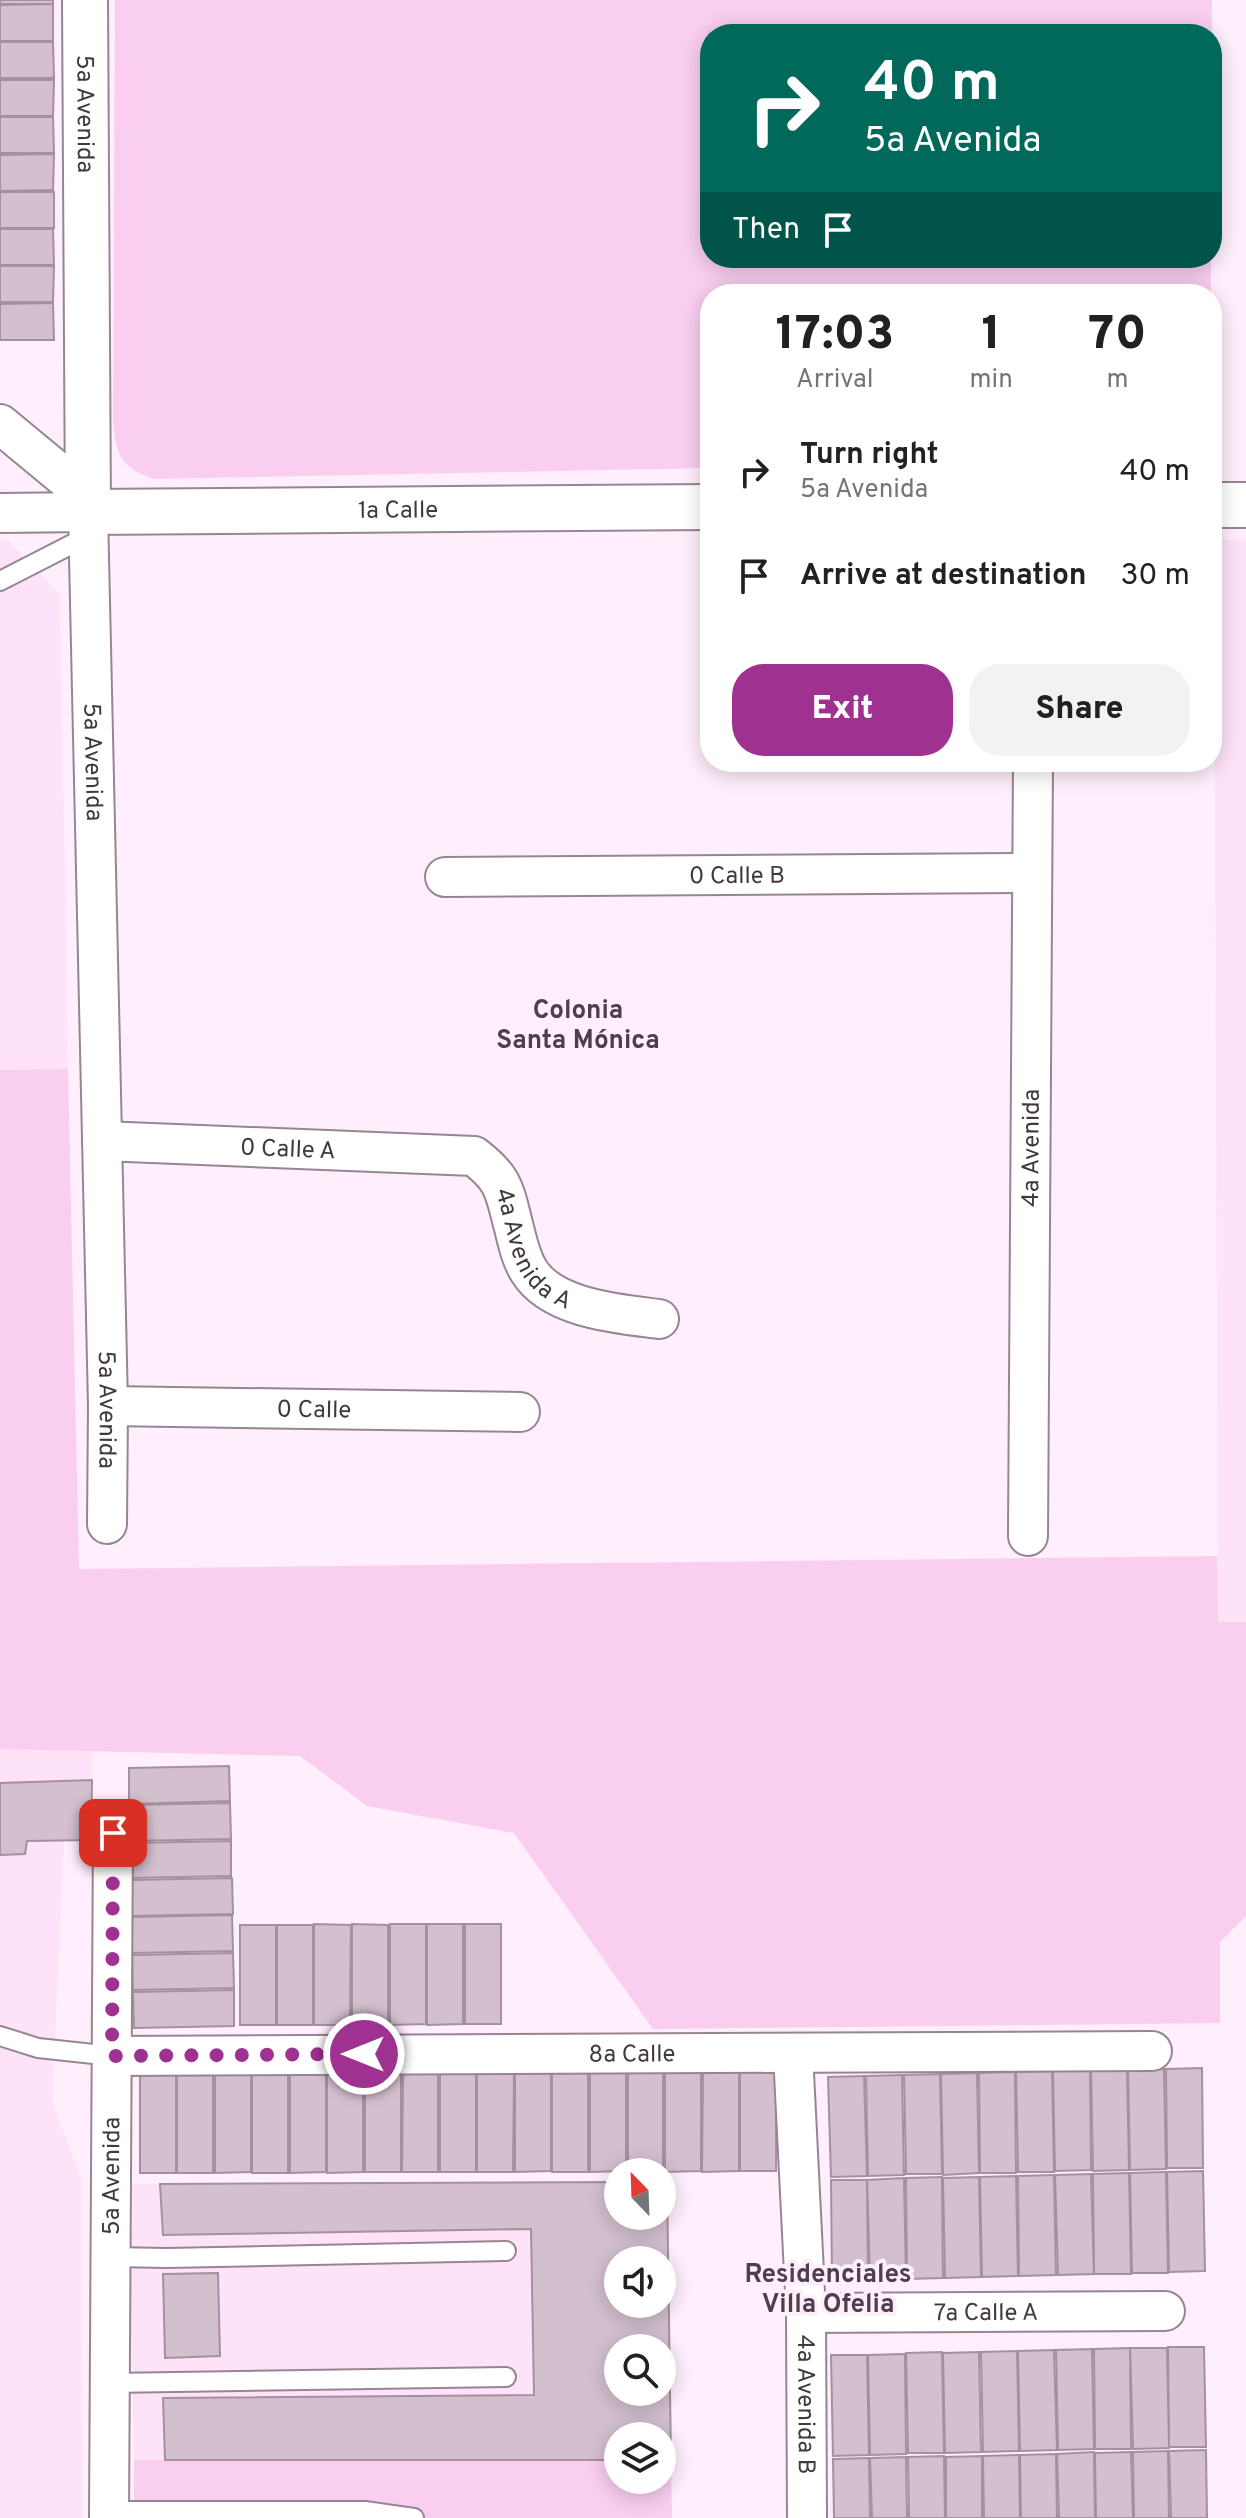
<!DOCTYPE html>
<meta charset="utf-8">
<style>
body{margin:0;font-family:Overpass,sans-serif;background:#f2f2f2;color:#202124;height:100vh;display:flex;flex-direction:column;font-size:30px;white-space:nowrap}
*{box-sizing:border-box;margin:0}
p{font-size:26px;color:#757577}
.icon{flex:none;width:44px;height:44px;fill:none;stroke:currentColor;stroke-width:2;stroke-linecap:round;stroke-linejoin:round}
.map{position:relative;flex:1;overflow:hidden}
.details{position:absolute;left:700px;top:284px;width:522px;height:488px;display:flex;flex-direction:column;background:#fff;border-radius:32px;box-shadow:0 4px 20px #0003}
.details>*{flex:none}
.banner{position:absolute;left:700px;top:24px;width:522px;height:244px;border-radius:32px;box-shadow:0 4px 20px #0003;background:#00695c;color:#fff;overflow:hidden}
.needle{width:52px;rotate:337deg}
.buttons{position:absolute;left:604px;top:2158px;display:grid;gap:16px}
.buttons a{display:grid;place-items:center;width:72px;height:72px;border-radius:50%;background:#fff;box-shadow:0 4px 20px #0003;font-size:40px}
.pin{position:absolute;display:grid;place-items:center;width:68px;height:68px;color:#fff;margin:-34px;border-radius:16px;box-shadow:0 4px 12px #0006}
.me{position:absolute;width:88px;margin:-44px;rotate:270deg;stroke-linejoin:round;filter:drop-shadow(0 0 6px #0008)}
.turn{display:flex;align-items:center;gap:28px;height:168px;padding:0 32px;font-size:36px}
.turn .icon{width:104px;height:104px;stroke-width:2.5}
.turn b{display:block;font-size:56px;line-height:68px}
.then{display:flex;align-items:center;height:76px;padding:0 32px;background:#0003;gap:16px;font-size:30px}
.eta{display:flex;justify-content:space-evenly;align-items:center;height:136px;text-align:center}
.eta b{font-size:48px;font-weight:800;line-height:56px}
.cta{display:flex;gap:16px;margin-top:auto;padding:16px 32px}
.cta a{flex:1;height:92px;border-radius:32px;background:#9f3190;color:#fff;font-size:32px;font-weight:800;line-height:92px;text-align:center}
.cta a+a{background:#f2f2f2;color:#202124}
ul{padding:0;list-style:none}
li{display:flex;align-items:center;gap:24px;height:104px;padding:0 32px}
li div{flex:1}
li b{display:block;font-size:30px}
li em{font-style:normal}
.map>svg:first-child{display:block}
.built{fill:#fee2f8;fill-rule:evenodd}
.green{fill:#f9ceef}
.building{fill:#d3bfce;stroke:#a4909f;stroke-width:2;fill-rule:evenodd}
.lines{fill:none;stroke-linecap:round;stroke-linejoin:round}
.service-casing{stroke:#988594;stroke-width:22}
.minor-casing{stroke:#988594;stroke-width:42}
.tertiary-casing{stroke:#988594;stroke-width:48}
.service{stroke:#fff;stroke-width:18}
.minor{stroke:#fff;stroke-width:38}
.tertiary{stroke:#fff;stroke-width:44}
.route{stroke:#9f3190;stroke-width:14;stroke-dasharray:0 25.2}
.labels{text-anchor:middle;stroke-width:8;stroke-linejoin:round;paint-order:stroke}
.street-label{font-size:24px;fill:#41393f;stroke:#ffeefb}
.neighbourhood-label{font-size:26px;font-weight:bold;fill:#4f3e4b;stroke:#ffeefb}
</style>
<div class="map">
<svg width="1246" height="2518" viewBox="0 0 1246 2518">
<rect width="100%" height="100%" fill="#ffeefb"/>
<g class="built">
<polygon points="0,539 7,539 60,595 68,1069 0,1070"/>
<polygon points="1214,540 1246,540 1246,1622 1218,1623"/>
<polygon points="0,1749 92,1750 91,1840 64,1841 52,2101 81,2179 82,2518 0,2518"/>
<path d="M618,2182V2216H662V2182H667L671,2460H662V2436H618V2460H134L128,2184ZM618,2260H662V2304H618ZM618,2348H662V2392H618Z"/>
</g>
<g class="green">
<path d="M115,0H1212V34H710V258H1211V294H710V468L155,479C121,469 116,455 113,421Z"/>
<polygon points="68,1069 79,1569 1217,1556 1218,1622 1246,1622 1246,1916 1220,1942 1220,2023 653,2029 514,1833 367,1806 300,1756 0,1749 0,1070"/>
<polygon points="134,2460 618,2460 618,2480 662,2480 662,2460 671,2460 672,2518 134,2518"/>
</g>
<g class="building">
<rect x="0" y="0" width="53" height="4"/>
<polygon points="53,4 53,41 0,41 0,5"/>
<polygon points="0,42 53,42 54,78 0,78"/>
<polygon points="0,80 54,80 53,116 0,116"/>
<polygon points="0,117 53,117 54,153 0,153"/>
<polygon points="54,154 53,190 0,191 0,155"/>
<rect x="0" y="192" width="54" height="36"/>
<polygon points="0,229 53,229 54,265 0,265"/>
<polygon points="0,266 54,266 53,302 0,302"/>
<polygon points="53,303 54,340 0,340 0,304"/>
<polygon points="229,1766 230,1801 129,1804 129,1768"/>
<polygon points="92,1780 91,1840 27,1841 25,1854 0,1855 0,1783"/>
<polygon points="230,1803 231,1839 130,1841 130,1805"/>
<polygon points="231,1841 231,1876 131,1878 130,1843"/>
<polygon points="232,1878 233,1914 131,1916 131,1880"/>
<polygon points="232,1915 233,1951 132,1953 132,1917"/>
<polygon points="314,1924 351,1925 350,2025 314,2025"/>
<polygon points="352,1924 388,1925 388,2025 352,2025"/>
<polygon points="390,1924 426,1924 426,2024 390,2025"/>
<polygon points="427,1924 463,1924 463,2024 427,2025"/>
<rect x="465" y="1924" width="36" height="100"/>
<rect x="240" y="1925" width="36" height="100"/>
<rect x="277" y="1925" width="36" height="100"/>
<polygon points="233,1953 234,1988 133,1990 132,1955"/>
<polygon points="234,1990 234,2026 134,2028 133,1992"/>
<polygon points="1202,2068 1203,2168 1167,2168 1166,2069"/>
<polygon points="1127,2069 1129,2170 1093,2171 1091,2070"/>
<polygon points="1164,2069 1166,2169 1130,2170 1128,2070"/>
<polygon points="776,2070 776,2171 740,2171 740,2071"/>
<polygon points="1090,2070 1091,2170 1055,2171 1053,2071"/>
<polygon points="551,2071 551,2171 515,2172 515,2072"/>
<polygon points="588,2071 588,2172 552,2172 552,2072"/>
<polygon points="590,2071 626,2071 626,2171 590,2172"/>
<rect x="628" y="2071" width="35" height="101"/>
<polygon points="665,2071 701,2071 701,2171 665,2172"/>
<polygon points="703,2071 739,2071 739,2171 702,2172"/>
<polygon points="1052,2071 1054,2172 1018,2172 1016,2072"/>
<polygon points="176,2072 176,2173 140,2173 140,2073"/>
<polygon points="213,2072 213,2173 177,2173 177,2073"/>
<polygon points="251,2072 251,2172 215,2173 215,2073"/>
<polygon points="288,2072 288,2173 252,2173 252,2073"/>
<polygon points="290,2072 326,2072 326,2172 290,2173"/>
<polygon points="363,2072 363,2172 327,2173 327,2073"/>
<rect x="365" y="2072" width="36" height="100"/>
<polygon points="403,2072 438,2072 438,2172 402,2172"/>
<rect x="440" y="2072" width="36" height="100"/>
<polygon points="477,2072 514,2072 513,2172 477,2172"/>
<polygon points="1015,2072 1016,2173 980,2173 979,2073"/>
<polygon points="977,2073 979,2173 943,2175 941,2074"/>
<polygon points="940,2074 942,2174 906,2174 904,2075"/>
<polygon points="902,2075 904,2175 868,2176 866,2076"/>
<polygon points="864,2076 867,2176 831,2177 828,2077"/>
<polygon points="1203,2171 1205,2271 1169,2272 1167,2172"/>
<polygon points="1166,2172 1168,2273 1132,2273 1130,2173"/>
<polygon points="1129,2173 1131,2274 1094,2274 1093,2174"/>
<polygon points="1091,2174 1094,2274 1058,2275 1055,2175"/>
<polygon points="1054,2175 1056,2275 1019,2276 1018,2176"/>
<polygon points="1016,2176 1018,2276 982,2277 980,2177"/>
<polygon points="942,2177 943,2278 907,2279 906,2178"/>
<polygon points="979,2177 981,2277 945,2278 943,2178"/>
<polygon points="904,2178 906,2279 870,2280 867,2180"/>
<polygon points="831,2180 867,2180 868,2279 832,2280"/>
<path d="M618,2182V2216H662V2182H667L671,2460H662V2436H618V2460H165L163,2398L534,2395L531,2229L163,2235L160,2184ZM618,2260H662V2304H618ZM618,2348H662V2392H618Z"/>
<polygon points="218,2273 220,2356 165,2358 163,2274"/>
<polygon points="1168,2347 1204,2347 1206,2447 1169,2447"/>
<polygon points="1130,2348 1167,2348 1169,2448 1133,2449"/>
<polygon points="1130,2348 1131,2449 1095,2449 1094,2349"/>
<polygon points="1092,2349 1094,2449 1058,2450 1056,2350"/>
<polygon points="1054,2350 1057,2450 1020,2451 1018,2351"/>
<polygon points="1017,2351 1019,2451 983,2452 981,2352"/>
<polygon points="942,2352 944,2453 908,2453 906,2353"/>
<polygon points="979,2352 981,2452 945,2453 943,2353"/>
<polygon points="905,2354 906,2454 870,2455 868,2355"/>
<polygon points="831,2355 867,2355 869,2455 833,2456"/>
<polygon points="1206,2450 1207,2518 1171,2518 1169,2451"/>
<polygon points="1168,2451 1169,2518 1134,2518 1133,2452"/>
<polygon points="1094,2452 1095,2518 1059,2518 1057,2454"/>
<polygon points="1131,2452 1133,2518 1096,2518 1095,2453"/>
<polygon points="1056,2454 1057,2518 1021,2518 1020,2455"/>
<polygon points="1019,2455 1020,2518 984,2518 983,2456"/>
<polygon points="944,2456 945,2518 909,2518 908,2457"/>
<polygon points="982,2456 982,2518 946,2518 946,2457"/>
<polygon points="906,2457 907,2518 872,2518 870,2458"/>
<polygon points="869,2458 870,2518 834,2518 833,2459"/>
</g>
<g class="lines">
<defs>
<g id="service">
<polyline points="0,581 88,536"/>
<polyline points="0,2036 38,2048 112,2056"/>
<polyline points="111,2257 167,2258 506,2251"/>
<polyline points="110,2383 506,2377"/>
<polyline points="109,2511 365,2511 414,2518"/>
</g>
<g id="minor">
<polyline points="0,424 87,496"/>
<path id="s1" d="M0,513L88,512L108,1406L107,1524"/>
<path id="s2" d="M445,877L1031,873"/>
<path id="s3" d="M102,1141L474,1156C504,1179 504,1189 513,1224C517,1239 520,1257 529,1271C552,1309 620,1314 659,1319"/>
<path id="s4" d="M108,1406L520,1412"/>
<path id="s5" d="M1028,1536L1033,762"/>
<path id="s6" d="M793,2053L806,2313L807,2518"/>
<path id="s7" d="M112,2056L1152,2051"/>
<path id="s8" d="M806,2313L1165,2311"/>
<path id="s9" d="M109,2518L113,1833"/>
</g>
<g id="tertiary">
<path id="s10" d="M85,0L88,512L710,507"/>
<polyline points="1212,505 1246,505"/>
</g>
</defs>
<use href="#service" class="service-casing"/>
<use href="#minor" class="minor-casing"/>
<use href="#tertiary" class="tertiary-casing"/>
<use href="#service" class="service"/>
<use href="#minor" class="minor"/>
<use href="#tertiary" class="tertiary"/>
</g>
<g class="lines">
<polyline class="route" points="113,1833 112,2056 364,2054"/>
</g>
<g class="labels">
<g class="street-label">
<text dy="8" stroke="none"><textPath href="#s10" startOffset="114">5a Avenida</textPath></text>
<text dy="8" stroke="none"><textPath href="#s10" startOffset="822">1a Calle</textPath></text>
<text dy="8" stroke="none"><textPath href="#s1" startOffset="338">5a Avenida</textPath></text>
<text dy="8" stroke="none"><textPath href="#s2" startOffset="292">0 Calle B</textPath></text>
<text dy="8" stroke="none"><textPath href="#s3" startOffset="186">0 Calle A</textPath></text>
<text dy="8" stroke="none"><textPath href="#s5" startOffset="388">4a Avenida</textPath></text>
<text dy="8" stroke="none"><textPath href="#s3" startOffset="486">4a Avenida A</textPath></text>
<text dy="8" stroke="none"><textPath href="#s4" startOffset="206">0 Calle</textPath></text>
<text dy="8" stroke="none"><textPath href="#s1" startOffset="986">5a Avenida</textPath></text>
<text dy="8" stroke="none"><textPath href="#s7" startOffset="520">8a Calle</textPath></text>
<text dy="8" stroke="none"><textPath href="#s9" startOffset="342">5a Avenida</textPath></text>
<text dy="8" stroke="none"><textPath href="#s8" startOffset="180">7a Calle A</textPath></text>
<text dy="8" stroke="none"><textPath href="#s6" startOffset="352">4a Avenida B</textPath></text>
</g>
<g class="neighbourhood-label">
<text x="578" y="1018">Colonia<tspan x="578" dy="30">Santa Mónica</tspan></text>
<text x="828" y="2282">Residenciales<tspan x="828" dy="30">Villa Ofelia</tspan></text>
</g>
</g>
</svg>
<div class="buttons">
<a><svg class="needle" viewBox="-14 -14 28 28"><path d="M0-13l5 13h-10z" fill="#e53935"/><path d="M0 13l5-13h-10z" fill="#757577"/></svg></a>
<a><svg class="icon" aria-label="sound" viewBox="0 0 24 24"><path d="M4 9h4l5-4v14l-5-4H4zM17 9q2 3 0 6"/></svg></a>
<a><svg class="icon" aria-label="search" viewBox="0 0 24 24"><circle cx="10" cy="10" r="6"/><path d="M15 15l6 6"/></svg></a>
<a><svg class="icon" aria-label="layers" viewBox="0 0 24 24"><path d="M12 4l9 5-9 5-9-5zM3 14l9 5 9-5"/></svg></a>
</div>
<div class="pin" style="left:113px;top:1833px;background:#d93025"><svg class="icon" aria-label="arrive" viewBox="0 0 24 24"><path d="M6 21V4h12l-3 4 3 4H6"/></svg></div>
<svg class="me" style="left:364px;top:2054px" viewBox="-20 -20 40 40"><circle r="17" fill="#9f3190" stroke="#fff" stroke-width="3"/><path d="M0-11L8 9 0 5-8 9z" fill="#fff"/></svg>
<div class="banner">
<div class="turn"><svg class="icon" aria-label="right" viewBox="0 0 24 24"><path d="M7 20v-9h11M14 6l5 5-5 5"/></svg><div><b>40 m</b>5a Avenida</div></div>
<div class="then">Then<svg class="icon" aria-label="arrive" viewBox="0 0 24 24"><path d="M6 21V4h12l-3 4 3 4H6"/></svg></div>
</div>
<section class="details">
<div class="eta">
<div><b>17:03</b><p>Arrival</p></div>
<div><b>1</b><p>min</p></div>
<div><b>70</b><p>m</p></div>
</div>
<ul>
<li><svg class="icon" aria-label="right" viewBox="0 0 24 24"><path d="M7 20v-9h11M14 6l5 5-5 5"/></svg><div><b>Turn right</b><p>5a Avenida</p></div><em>40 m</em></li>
<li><svg class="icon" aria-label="arrive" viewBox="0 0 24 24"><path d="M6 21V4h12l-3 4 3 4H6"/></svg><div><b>Arrive at destination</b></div><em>30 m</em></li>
</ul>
<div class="cta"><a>Exit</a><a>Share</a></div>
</section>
</div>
